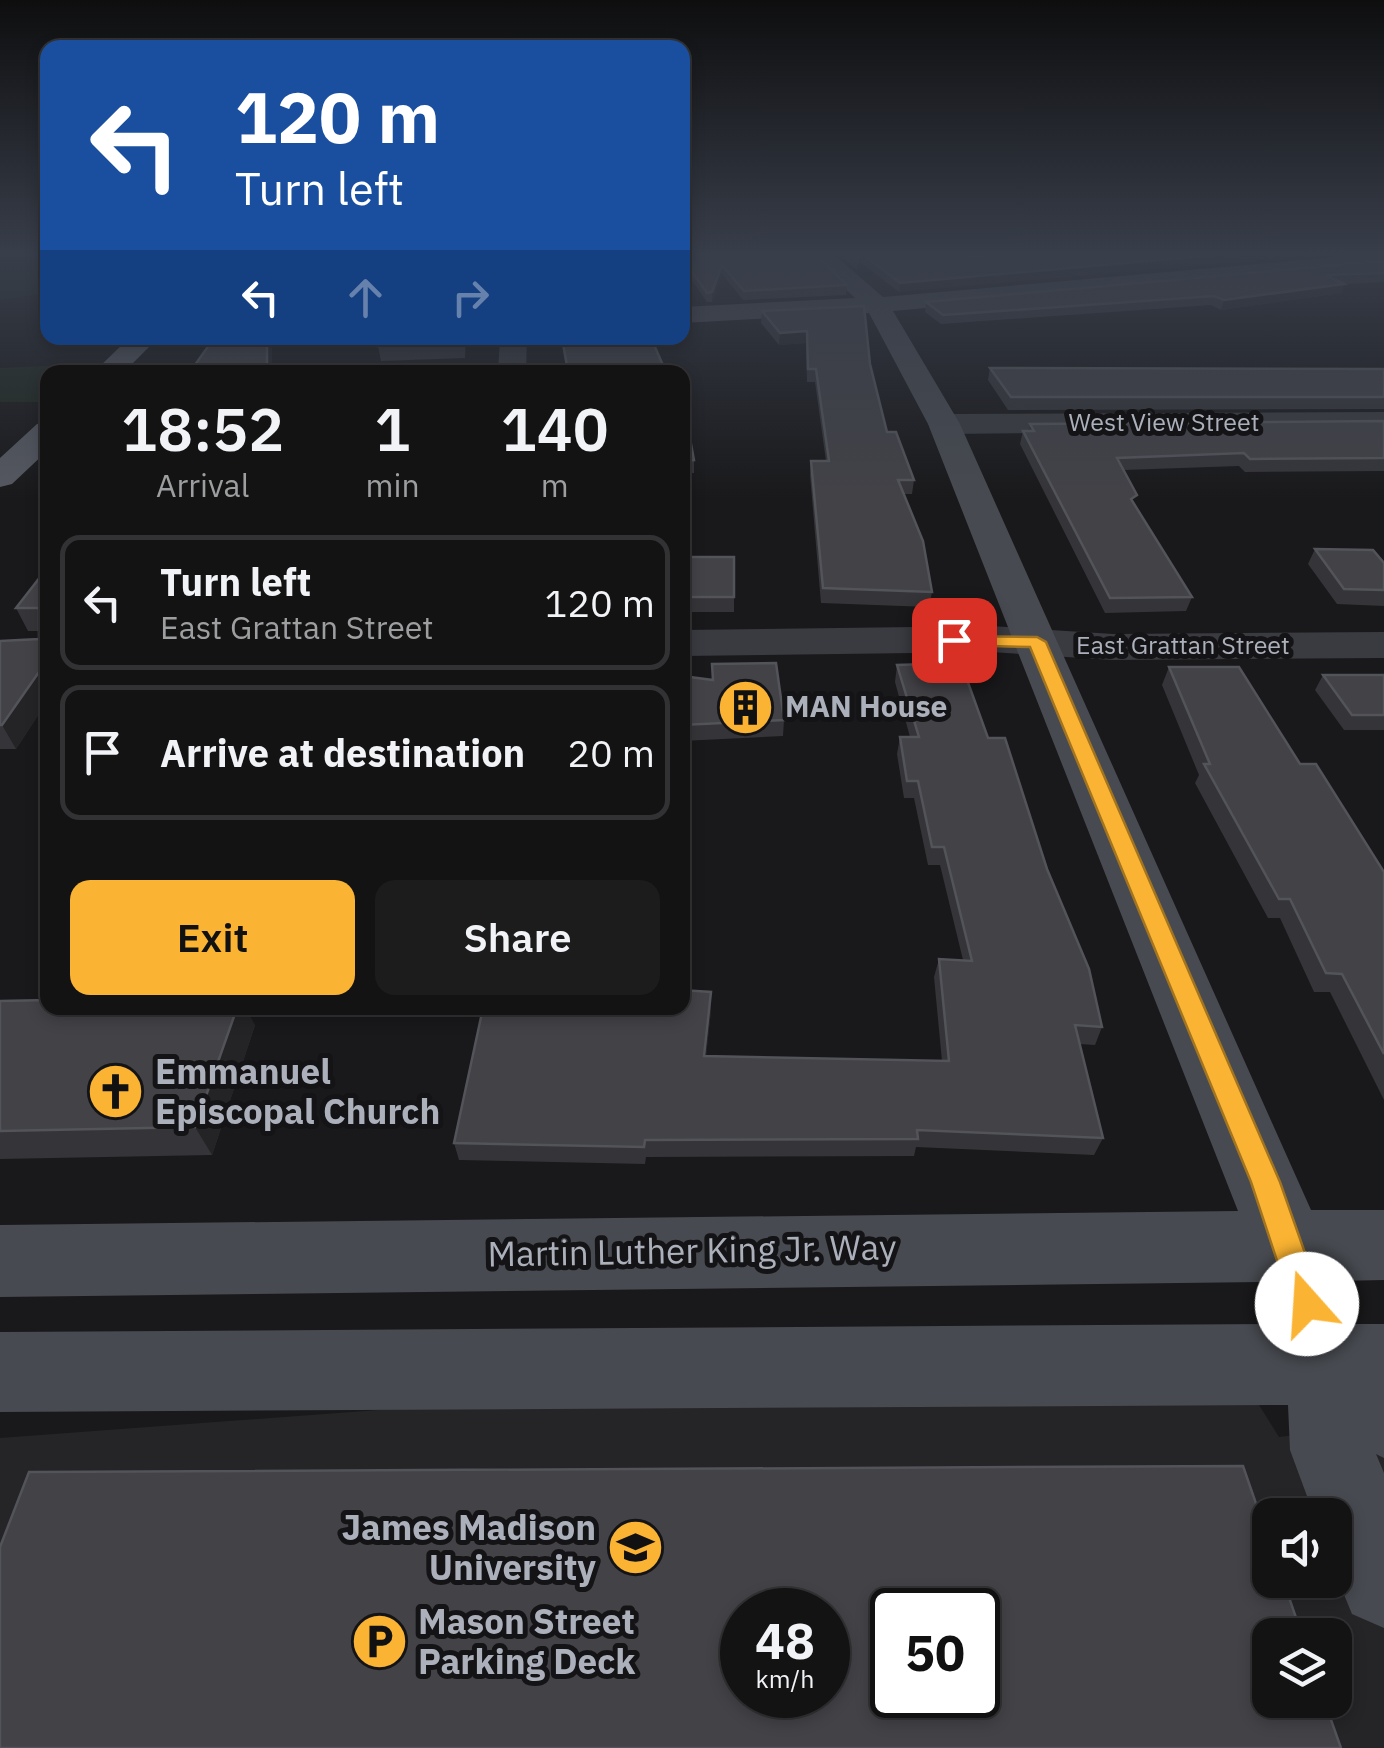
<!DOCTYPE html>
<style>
body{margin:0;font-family:"IBM Plex Sans",sans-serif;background:#1c1c1d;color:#f1f3f6;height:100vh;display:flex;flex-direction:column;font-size:38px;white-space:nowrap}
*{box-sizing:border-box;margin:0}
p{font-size:32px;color:#9d9ea0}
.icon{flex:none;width:55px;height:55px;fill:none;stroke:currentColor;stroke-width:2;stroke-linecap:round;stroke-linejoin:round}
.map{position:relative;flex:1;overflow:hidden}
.details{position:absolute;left:40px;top:365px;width:650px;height:650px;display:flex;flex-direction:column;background:#131314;border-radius:20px;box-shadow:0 5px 15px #0003,0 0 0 2px #323234}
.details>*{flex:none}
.hud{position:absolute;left:40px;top:40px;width:650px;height:305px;border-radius:20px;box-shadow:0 5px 15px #0003,0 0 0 2px #323234;background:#1a4fa0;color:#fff;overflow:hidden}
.tools{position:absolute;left:1252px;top:1498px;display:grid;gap:20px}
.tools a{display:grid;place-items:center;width:100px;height:100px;border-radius:20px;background:#131314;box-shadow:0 5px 15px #0003,0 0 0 2px #323234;font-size:50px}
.speed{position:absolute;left:720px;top:1588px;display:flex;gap:20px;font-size:50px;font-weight:700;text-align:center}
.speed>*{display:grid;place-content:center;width:130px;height:130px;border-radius:50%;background:#131314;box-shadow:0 5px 15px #0003,0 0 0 2px #323234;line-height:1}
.speed small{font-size:25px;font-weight:400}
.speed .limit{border:5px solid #111;border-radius:15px;background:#fff;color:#111}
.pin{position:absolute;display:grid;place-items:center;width:85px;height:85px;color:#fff;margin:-42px;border-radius:20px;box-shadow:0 5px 15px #0006}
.me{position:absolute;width:110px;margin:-55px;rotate:341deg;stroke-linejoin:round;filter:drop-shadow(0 0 8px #0008)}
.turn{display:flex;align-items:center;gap:35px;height:210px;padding:0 30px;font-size:45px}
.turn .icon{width:130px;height:130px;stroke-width:2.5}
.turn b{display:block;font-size:70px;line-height:85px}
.lanes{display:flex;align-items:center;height:95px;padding:0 30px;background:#0003;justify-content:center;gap:50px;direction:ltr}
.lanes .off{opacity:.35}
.eta{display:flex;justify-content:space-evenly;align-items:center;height:170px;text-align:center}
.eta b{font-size:60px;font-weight:600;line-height:70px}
.action{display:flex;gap:20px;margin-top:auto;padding:20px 30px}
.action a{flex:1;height:115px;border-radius:20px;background:#fab332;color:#111;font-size:40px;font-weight:600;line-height:115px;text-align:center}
.action a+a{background:#1c1c1d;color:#f1f3f6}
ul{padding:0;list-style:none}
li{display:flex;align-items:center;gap:30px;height:135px;margin:0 20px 15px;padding:0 10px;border:5px solid #323234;border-radius:20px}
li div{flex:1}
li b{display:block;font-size:38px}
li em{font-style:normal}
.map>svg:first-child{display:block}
.built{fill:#252528;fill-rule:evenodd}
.green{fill:#1e271f}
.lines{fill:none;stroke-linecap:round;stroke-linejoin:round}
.street{fill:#3a3b40;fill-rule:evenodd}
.secondary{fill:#474a50;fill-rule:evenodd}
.primary{fill:#555860;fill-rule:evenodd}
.wall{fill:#353539}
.shaded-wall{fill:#242427}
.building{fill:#424247;stroke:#525459;stroke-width:2.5;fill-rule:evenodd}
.route{fill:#fab332;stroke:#a27420;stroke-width:2.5}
.labels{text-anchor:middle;stroke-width:10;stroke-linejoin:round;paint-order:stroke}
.far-street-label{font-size:25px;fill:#abb0bb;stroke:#141416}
.poi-label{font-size:30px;font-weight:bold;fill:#abb0bb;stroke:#141416;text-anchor:start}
.near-poi-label{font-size:35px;font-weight:bold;fill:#abb0bb;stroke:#141416;text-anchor:start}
.near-street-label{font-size:35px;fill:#abb0bb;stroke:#141416}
</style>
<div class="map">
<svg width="1384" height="1748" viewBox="0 0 1384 1748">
<rect width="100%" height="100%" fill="#19191b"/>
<path class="built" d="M756,1382L1249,1389L1279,1437L1384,1424V1748H0V1438ZM1270,1515H1335V1580H1270ZM742,1610H828V1695H742ZM892,1610H978V1695H892ZM1270,1635H1335V1700H1270Z"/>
<g class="green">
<polygon points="0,267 47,267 47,293 0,300"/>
<polygon points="86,364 77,372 48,372 46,402 0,402 0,368"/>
</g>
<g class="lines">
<g class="street">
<polygon points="500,338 527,338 526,372 498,372"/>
<polygon points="1384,412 1384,430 944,434 928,424 944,414"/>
<polygon points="991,626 1113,634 1384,632 1384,658 1113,660 991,652 682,656 682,630"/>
</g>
<polygon class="secondary" points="807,253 832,253 883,297 1384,253 1384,266 893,311 960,424 1311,1210 1384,1210 1384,1280 1337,1281 1352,1324 1384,1324 1384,1458 1376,1454 1384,1473 1384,1628 1352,1614 1335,1573 1335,1515 1314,1515 1290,1450 1288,1405 0,1412 0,1332 1274,1324 1261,1282 0,1297 0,1225 1238,1211 928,424 869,313 682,323 682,307 855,298"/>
<g class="primary">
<polygon points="129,338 158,338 124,372 94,372"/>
<polygon points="48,421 48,450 12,484 0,487 0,458 37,424"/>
</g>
</g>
<g class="wall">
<polygon points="682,253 847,285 846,295 743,300 722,274 712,302 707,302 682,266"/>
<polygon points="837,253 962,253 899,292 858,260 857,270"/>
<polygon points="1384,261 1384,282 1344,284 1341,293 1221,310 1211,305 941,324 925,312 926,302"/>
<polygon points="762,311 870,364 887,432 914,480 912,494 904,494 932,592 929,607 821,603 810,475 811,461 826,461 815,382 807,382 806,343 779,345 761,323"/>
<polygon points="381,338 466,338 465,358 381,361 378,346"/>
<polygon points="990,368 1384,369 1384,409 1008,410 988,380"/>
<polygon points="682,410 694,460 694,473 682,474"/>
<polygon points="1384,421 1384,471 1245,472 1239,466 1124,470 1134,504 1192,597 1186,611 1105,613 1020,444 1023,431 1028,431 1030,424"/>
<polygon points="1315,549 1384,563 1384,606 1337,604 1308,564"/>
<rect x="682" y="557" width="52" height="55"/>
<polygon points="48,567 48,700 16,749 0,749 0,641 39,639 39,631 28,631 16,608"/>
<polygon points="712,664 784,720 783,736 682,741 682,676 712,680"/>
<polygon points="897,665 988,738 1102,1027 1095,1045 1079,1044 1103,1138 1094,1155 916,1147 914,1156 646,1157 645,1164 459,1160 454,1143 711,1010 706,1056 942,1061 934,977 939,959 963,960 940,865 928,865 914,798 904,798 897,754 900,737 910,737 895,682"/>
<polygon points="1169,667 1300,764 1384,872 1384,1100 1330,992 1314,992 1280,918 1268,918 1195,783 1199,775 1162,685"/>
<polygon points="1323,675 1384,675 1384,730 1344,730 1315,690"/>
<polygon points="0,1001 255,1025 212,1155 0,1159"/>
</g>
<g class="shaded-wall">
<polygon points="1238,253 1336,253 899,292 900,283"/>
<polygon points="722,265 722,274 712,302 712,292"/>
<polygon points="1344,284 1341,293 1221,310 1224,300"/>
<polygon points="807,331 806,343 779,345 780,333"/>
<polygon points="267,338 269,338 272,348 272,372 267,372"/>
<polygon points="48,659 48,700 16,749 2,725"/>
<polygon points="711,992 711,1010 704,1074 704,1056"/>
<polygon points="237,1008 246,1008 255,1025 212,1155 195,1127"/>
</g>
<g class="building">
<polygon points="682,253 813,253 847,285 744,291 722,265 712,292 707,293 682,258"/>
<polygon points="849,253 857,253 858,261"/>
<polygon points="861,253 962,253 967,257 1017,253 1238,253 900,283"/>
<polygon points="1384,261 1384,273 1326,275 1344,284 1224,300 1214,296 943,315 926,302"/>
<polygon points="864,306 870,364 887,432 896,432 914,480 898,480 923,541 932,592 823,588 811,461 829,461 816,369 808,369 807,331 780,333 762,311"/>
<polygon points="214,338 267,338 267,372 190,372"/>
<polygon points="381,338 463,338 463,343 378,346"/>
<polygon points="562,338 651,338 666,372 568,372"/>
<polygon points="990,368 1384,369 1384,397 1011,397"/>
<polygon points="682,410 686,417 694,460 682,461"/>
<polygon points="1384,421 1384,458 1250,459 1244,453 1117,458 1137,495 1131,499 1192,597 1110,598 1023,431 1034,431 1030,424"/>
<polygon points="1315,549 1373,550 1384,563 1384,590 1344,589"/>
<rect x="682" y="557" width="52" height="40"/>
<polygon points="48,567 48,659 2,725 0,725 0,641 39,639 39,608 16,608"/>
<polygon points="776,663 784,720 682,725 682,676 713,680 712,664"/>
<polygon points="961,663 988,738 1005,738 1047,869 1089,969 1102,1027 1075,1025 1103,1138 917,1130 918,1139 645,1140 644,1147 454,1143 483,1008 682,1008 682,990 711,992 704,1056 949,1061 939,959 972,961 944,847 932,847 918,781 907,781 900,737 919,737 897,665"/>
<polygon points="1169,667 1239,667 1300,764 1316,764 1384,872 1384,1054 1342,974 1326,973 1290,899 1279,899 1204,764 1210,764"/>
<polygon points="1323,675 1384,675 1384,715 1352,715"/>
<polygon points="48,1000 48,1008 237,1008 195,1127 0,1131 0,1001"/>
<path d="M1243,1466L1270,1544V1580H1283L1302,1635H1270V1700H1324L1341,1748H0V1547L29,1472ZM742,1610H828V1695H742ZM892,1610H978V1695H892Z"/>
</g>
<linearGradient id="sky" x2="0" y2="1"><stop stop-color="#0e0e0f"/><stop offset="0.51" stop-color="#383e4a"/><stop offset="1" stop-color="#383e4a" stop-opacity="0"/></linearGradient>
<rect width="1384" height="498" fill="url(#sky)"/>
<polygon class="route" points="947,636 1037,637 1046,642 1280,1182 1323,1304 1318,1315 1307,1320 1295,1315 1251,1182 1030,647 954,645 947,644"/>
<defs>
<symbol id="building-disc" viewBox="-11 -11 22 22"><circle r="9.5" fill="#fab332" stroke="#141416"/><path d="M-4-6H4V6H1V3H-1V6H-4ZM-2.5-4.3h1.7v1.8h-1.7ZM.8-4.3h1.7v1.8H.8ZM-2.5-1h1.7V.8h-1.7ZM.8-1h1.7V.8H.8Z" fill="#111"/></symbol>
<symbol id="church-disc" viewBox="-11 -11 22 22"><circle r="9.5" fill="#fab332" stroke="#141416"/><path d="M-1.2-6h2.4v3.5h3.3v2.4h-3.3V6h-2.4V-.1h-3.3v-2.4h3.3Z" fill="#111"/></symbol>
<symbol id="university-disc" viewBox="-11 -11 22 22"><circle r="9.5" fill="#fab332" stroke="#141416"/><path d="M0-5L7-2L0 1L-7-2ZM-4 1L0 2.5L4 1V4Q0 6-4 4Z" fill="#111"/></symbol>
<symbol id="parking-disc" viewBox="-11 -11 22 22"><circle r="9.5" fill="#fab332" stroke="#141416"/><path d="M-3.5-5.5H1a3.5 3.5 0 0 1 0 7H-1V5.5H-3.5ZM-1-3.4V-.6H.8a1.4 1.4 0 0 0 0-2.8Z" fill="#111"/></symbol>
</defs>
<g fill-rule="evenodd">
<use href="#building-disc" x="714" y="676" width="63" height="63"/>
<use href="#church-disc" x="84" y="1060" width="63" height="63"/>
<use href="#university-disc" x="604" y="1516" width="63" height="63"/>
<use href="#parking-disc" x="348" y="1610" width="63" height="63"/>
</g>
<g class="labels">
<g class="far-street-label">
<text x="1164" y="431">West View Street</text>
<text x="1183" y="654">East Grattan Street</text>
</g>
<g class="poi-label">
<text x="785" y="717">MAN House</text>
</g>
<g class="near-poi-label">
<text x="155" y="1084">Emmanuel<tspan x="155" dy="40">Episcopal Church</tspan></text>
<text x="596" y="1540" text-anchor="end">James Madison<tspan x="596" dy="40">University</tspan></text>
<text x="418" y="1634">Mason Street<tspan x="418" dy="40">Parking Deck</tspan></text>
</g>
<g class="near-street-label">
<text transform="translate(692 1251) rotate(-1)" y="12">Martin Luther King Jr. Way</text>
</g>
</g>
</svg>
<div class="tools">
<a><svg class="icon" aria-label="sound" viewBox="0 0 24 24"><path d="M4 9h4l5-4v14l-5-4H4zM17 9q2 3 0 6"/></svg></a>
<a><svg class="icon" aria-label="layers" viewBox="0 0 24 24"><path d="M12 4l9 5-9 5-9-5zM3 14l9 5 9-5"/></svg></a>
</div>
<div class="speed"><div>48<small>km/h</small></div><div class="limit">50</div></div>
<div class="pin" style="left:954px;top:640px;background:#d93025"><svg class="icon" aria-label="arrive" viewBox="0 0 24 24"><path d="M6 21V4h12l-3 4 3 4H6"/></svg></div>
<svg class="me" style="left:1307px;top:1304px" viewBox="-20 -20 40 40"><circle r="19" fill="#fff"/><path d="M0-13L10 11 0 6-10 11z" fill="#fab332"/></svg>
<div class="hud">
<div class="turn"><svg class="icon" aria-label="left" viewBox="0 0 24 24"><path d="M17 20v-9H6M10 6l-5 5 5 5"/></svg><div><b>120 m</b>Turn left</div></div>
<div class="lanes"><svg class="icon" aria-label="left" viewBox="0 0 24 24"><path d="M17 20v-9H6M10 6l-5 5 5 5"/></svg><svg class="icon off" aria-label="ahead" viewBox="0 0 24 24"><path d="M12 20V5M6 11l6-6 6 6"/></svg><svg class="icon off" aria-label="right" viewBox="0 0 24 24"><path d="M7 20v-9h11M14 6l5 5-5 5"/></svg></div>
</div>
<section class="details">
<div class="eta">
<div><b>18:52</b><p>Arrival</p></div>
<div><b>1</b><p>min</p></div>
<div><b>140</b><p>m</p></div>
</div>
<ul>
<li><svg class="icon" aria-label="left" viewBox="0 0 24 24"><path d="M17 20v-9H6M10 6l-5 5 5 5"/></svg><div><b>Turn left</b><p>East Grattan Street</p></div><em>120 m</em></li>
<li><svg class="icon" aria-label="arrive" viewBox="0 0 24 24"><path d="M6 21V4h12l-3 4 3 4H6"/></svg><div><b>Arrive at destination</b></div><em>20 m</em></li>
</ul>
<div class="action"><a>Exit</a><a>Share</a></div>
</section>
</div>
